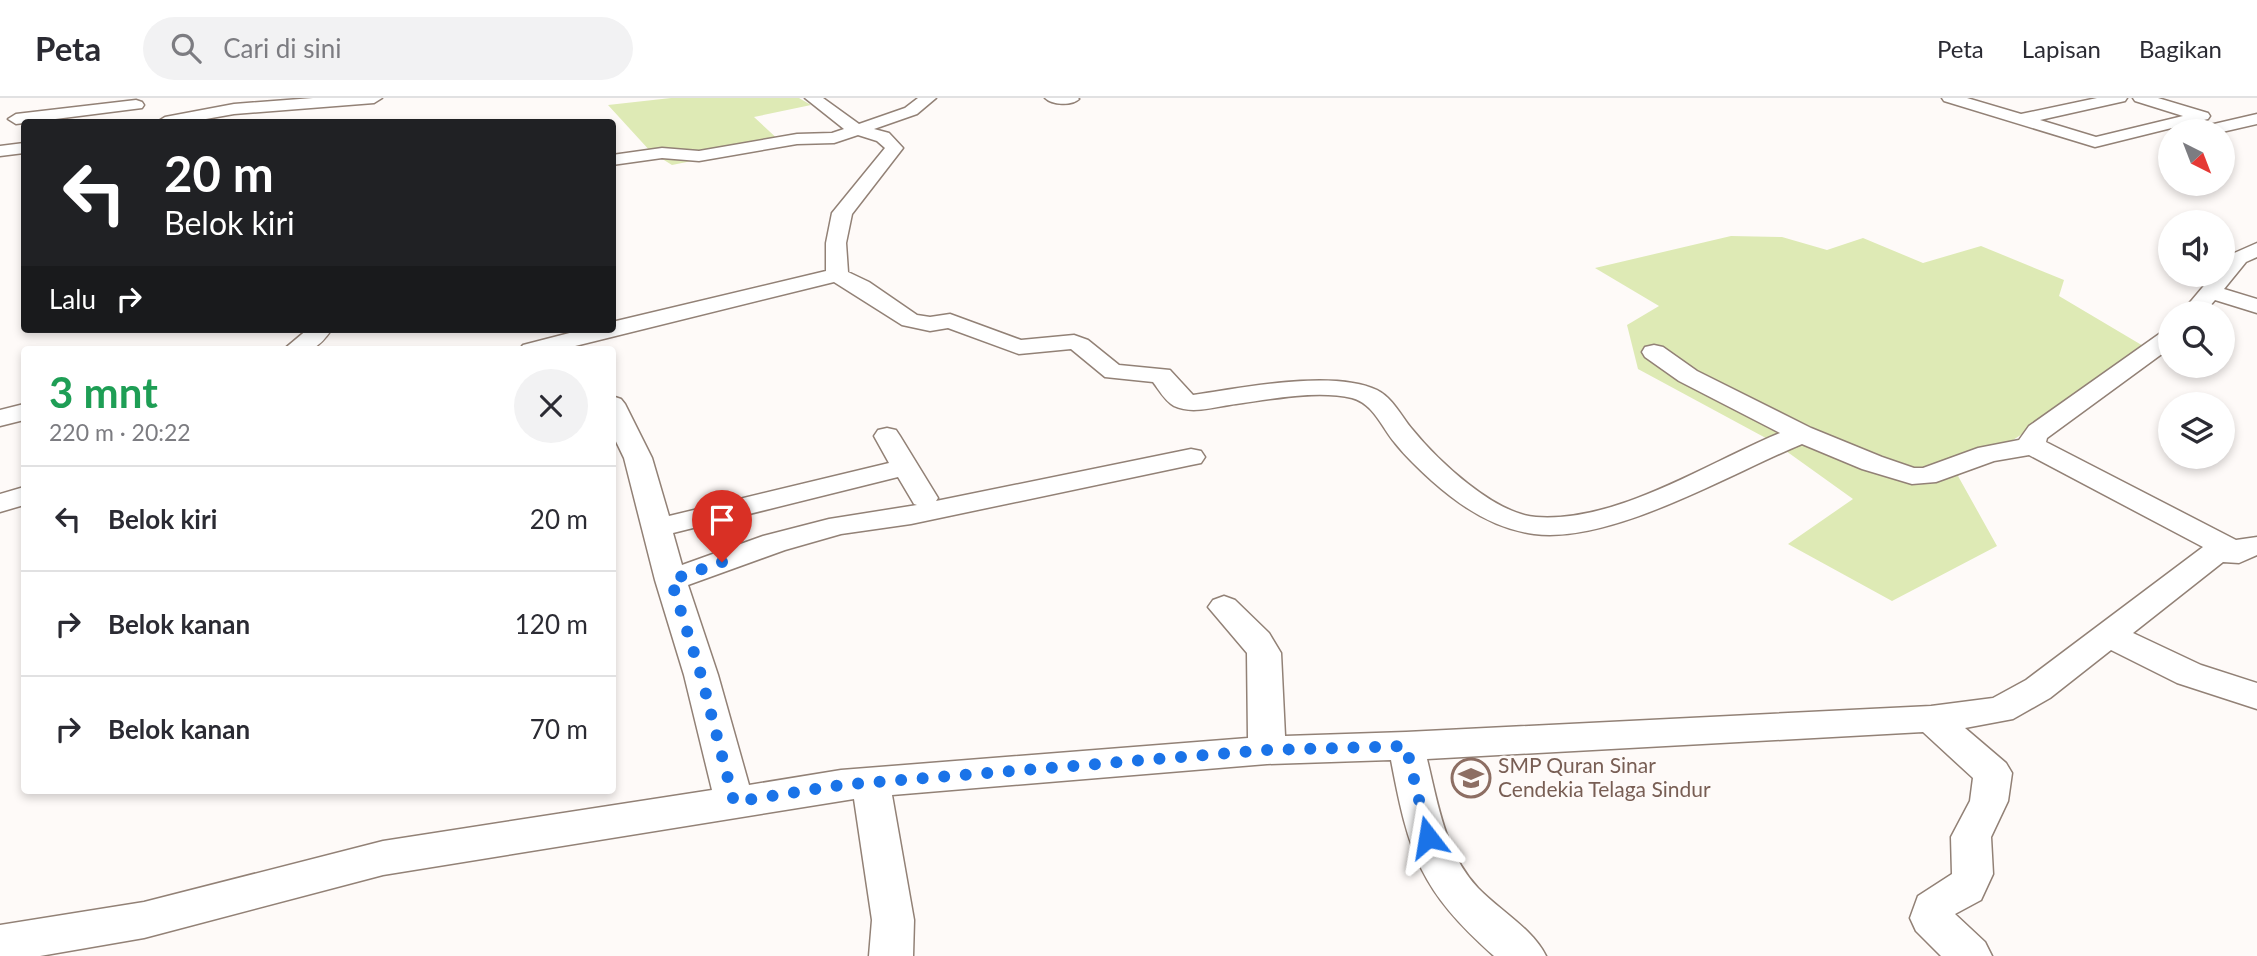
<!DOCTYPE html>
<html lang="id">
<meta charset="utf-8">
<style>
body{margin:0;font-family:Lato,sans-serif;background:#f2f2f3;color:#2b2b33;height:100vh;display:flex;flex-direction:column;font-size:26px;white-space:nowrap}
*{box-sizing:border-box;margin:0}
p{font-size:23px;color:#7c7c81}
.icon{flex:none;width:38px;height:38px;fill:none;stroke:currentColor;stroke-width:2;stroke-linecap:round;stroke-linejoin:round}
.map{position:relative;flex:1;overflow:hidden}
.sheet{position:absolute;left:21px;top:248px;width:595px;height:448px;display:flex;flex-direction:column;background:#fff;border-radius:7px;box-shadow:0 4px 10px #0003}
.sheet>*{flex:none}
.banner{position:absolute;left:21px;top:21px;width:595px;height:214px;border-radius:7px;box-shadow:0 4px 10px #0003;background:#202124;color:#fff;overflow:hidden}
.needle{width:46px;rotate:138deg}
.fabs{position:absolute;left:2158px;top:21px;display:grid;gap:14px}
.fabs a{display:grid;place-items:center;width:77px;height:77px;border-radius:50%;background:#fff;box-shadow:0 4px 10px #0003;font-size:35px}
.pin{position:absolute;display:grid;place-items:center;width:60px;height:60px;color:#fff;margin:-72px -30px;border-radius:50% 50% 50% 0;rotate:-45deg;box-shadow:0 0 7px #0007}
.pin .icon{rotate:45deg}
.me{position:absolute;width:77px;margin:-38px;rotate:346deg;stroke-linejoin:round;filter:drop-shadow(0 0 5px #0008)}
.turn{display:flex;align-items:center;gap:24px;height:147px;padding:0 28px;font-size:32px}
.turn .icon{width:91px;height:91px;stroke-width:2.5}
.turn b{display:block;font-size:49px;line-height:60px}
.then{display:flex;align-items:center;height:66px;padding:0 28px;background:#0003;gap:14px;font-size:26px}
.round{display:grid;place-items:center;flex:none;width:74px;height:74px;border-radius:37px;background:#f2f2f3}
.overview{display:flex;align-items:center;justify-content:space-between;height:119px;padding:0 28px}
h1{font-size:42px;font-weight:700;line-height:52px;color:#1e9e55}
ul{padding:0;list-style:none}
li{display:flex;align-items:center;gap:21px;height:105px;padding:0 28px;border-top:2px solid #e1e1e2}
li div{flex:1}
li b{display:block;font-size:26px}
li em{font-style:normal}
header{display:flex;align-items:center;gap:42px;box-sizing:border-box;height:98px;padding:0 35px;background:#fff;border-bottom:2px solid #e1e1e2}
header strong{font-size:33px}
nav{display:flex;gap:38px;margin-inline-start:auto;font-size:24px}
.search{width:490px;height:63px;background:#f2f2f3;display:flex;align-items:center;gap:18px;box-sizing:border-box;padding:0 24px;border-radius:38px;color:#7c7c81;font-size:26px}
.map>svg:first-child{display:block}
.green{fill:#deeab5}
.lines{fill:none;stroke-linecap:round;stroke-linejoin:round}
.minor-casing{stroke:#928176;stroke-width:3}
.minor{fill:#fff;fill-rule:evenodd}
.route{stroke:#1a73e8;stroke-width:12;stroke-dasharray:0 21.6}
.labels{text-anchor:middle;stroke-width:5;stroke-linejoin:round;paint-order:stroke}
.near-education-label{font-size:21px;fill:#785e54;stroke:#fefaf8;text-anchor:start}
</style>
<header>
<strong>Peta</strong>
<div class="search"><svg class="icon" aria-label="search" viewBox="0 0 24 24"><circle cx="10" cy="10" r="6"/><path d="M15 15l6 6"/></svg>Cari di sini</div>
<nav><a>Peta</a><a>Lapisan</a><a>Bagikan</a></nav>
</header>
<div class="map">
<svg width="2257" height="858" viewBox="0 0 2257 858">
<rect width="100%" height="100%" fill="#fefaf8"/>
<g class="green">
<polygon points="671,0 799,0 811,7 754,19 782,45 672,67 651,54 608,7"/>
<polygon points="1731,138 1782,139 1827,152 1863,140 1923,165 1981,148 2064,182 2059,198 2150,252 1958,378 1997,448 1892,503 1788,446 1853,401 1775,345 1638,271 1627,227 1659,208 1595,170"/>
</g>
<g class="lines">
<defs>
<g id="minor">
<polygon points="313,0 382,0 374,5 234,16 189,24 157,24 165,19 234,6"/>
<path d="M805,0H823L859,26L905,10L918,0H936L917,16L874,31L889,35L903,50L852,116L846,145L848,174L869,184L917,217L930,219L950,216L1021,242L1074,237L1088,242L1119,267L1170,272L1193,297C1241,290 1333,271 1377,292C1393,300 1401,318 1412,331C1437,362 1494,416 1536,419C1617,425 1707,365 1780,335L1679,283L1645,259L1642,254L1645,249L1654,247L1663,249L1697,273L1811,330L1882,359L1914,370H1923L1978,350L2019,342L2029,328L2162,234L2170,232V250L2047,340L2046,344L2236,442L2257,439V457L2239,465L2223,464L2133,535L2201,567L2257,585V611L2177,585L2111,552L2050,600L2013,621L1965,630L2006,665L2012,675L2008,703L1991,739L1993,776L1981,802L1955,816L1985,844L1992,858H1941L1916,833L1910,820L1918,798L1952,776L1951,739L1970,703L1973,680L1923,634L1427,661C1438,706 1445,755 1478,790C1499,812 1532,830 1546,858H1494C1420,792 1409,757 1391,662L1267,666L892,697L914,822L913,858H869L872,822L854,701L383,777L144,840L40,858H0V827L144,804L383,743L712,692L684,577L655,482L624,360L612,335V298L621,301L625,306L652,360L669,418L889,365L874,338L878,332L887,330L896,332L900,338L938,400L936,403L1191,351L1201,353L1205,359L1201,365L1191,367L911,426L841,436L785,452L688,487L718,577L749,687L841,672L1248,640L1247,555L1208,509L1213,502L1224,498L1235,502L1269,535L1281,555L1285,638L1406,634L1931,608L1993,600L2026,582L2203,449L2029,357L1994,363L1936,384L1912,386L1862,371L1802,346C1729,376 1612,446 1534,436C1495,431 1461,409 1432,383C1419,371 1406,359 1395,345C1382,330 1374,306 1352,300C1317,292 1272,301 1236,306C1217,308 1193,317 1174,308C1165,303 1159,292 1153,284L1105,279L1071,251L1019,256L948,230L930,233L902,227L834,184L559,252H519L523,247L585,231H612V224L826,173V145L832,115L885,50L877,43L858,37L834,45L797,46L699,63L662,60L612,67V57L662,50L699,53L797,36L832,35L844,31ZM898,379L914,406L917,407L829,421L763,438L682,467L673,435Z"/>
<path d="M1045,0H1078L1079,1C1072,8 1052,7 1045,0Z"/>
<polygon points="1942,0 1967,0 2021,16 2097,0 2127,0 2125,3 2040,22 2096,39 2183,18 2135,3 2133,0 2158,0 2208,15 2210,18 2208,21 2095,49 1944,3"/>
<polygon points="136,2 142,4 144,7 142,10 16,26 8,21 16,16"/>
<polygon points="2257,16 2257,26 2222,34 2199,33 2201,29"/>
<polygon points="24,45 24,55 0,58 0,48"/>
<polygon points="2257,145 2257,159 2246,164 2224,191 2257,201 2257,215 2215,202 2204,215 2181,215 2213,177 2222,177 2222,166 2232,156"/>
<path d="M308,231H332C315,255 311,252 283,252Z"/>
<polygon points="24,306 24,322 0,328 0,312"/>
<polygon points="24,389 24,407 0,414 0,396"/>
</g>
</defs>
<use href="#minor" class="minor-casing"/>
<use href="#minor" class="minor"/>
</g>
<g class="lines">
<polyline class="route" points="722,464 671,482 701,577 734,704 841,687 1267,652 1406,648 1428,739"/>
</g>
<defs>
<symbol id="school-ring" viewBox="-11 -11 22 22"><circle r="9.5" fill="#fefaf8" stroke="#8d6e63" stroke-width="1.5"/><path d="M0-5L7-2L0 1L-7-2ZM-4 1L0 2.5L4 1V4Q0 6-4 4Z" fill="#8d6e63"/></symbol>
</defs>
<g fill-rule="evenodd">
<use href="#school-ring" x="1449" y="658" width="44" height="44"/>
</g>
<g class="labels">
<g class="near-education-label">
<text x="1498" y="675">SMP Quran Sinar<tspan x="1498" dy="24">Cendekia Telaga Sindur</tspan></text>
</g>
</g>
</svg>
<div class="fabs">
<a><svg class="needle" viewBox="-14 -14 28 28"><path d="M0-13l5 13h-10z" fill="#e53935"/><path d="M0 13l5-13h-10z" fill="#7c7c81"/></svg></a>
<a><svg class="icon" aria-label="sound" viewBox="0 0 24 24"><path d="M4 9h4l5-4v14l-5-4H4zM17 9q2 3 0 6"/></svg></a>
<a><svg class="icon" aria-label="search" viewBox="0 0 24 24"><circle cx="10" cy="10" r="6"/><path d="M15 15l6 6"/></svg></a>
<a><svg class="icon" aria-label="layers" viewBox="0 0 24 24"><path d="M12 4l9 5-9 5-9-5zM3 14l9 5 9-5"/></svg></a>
</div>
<div class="pin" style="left:722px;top:464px;background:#d93025"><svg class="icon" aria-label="arrive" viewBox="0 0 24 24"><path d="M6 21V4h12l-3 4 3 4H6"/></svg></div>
<svg class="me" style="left:1428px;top:739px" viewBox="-20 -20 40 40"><path d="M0-17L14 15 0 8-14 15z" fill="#1a73e8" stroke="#fff" stroke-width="4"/></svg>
<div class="banner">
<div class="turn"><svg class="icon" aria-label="left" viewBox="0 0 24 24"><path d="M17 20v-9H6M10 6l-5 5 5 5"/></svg><div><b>20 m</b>Belok kiri</div></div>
<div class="then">Lalu<svg class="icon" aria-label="right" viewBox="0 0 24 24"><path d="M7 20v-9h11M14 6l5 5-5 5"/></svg></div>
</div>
<section class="sheet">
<div class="overview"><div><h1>3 mnt</h1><p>220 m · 20:22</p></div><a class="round"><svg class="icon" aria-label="close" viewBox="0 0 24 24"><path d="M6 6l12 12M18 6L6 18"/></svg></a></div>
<ul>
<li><svg class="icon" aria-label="left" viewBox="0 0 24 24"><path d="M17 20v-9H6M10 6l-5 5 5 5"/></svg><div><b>Belok kiri</b></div><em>20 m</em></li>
<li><svg class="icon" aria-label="right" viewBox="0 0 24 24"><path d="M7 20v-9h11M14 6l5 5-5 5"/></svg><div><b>Belok kanan</b></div><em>120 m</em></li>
<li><svg class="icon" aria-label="right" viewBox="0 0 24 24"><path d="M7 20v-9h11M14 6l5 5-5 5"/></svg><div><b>Belok kanan</b></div><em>70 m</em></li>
</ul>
</section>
</div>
